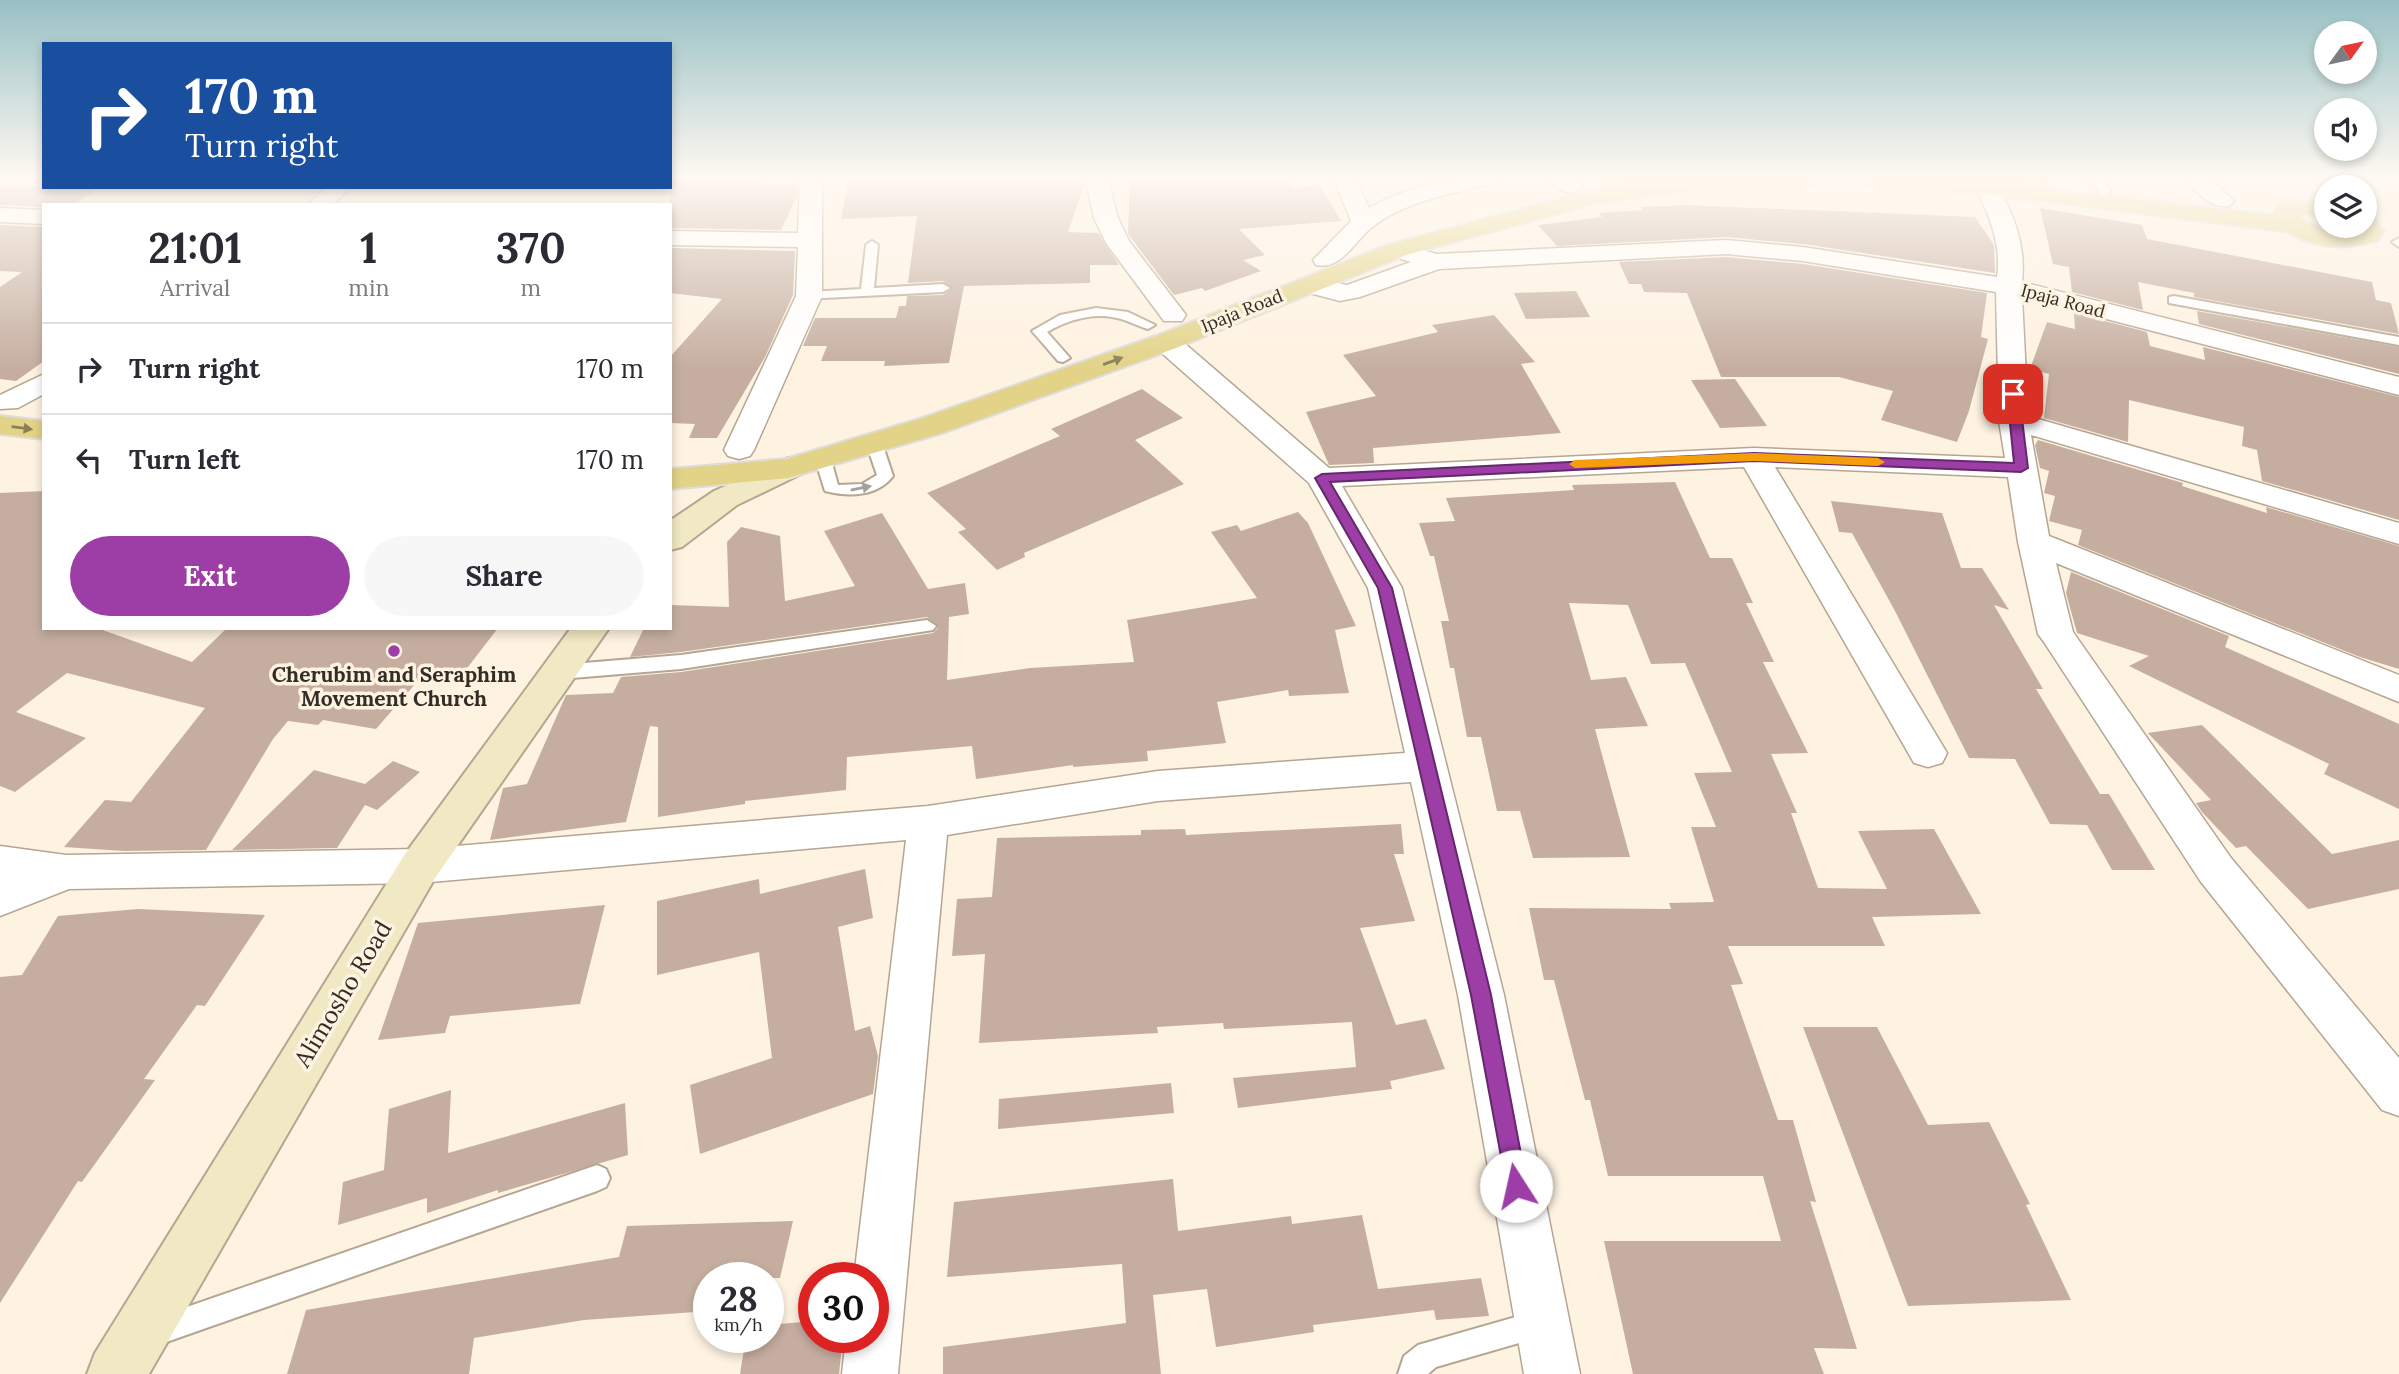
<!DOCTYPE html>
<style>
body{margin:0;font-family:Lora,serif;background:#f7f7f7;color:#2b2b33;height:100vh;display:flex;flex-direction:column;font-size:26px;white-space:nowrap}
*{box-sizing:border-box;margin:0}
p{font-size:23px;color:#7c7c81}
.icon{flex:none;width:38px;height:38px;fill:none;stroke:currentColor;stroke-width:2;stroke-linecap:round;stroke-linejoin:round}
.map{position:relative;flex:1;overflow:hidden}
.details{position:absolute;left:42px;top:203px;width:630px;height:427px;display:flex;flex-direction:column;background:#fff;border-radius:0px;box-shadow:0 4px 10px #0003}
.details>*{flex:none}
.top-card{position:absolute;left:42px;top:42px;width:630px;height:147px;border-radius:0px;box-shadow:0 4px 10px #0003;background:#1a4fa0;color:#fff;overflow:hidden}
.needle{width:46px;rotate:57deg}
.tools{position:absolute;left:2314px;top:21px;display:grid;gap:14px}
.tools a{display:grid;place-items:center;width:63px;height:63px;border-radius:50%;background:#fff;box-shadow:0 4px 10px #0003;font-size:35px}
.speed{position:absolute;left:693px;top:1262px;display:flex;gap:14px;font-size:35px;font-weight:700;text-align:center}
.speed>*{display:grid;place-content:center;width:91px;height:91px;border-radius:50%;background:#fff;box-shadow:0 4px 10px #0003;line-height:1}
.speed small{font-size:18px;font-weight:400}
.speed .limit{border:10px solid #d22;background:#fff;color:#111}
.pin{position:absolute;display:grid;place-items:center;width:60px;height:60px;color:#fff;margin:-30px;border-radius:14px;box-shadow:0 4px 10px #0006}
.me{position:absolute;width:77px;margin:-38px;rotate:350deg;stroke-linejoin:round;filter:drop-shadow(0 0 5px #0008)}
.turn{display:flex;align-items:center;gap:24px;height:147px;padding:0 28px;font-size:32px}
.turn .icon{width:91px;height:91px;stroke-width:2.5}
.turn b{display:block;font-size:49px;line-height:60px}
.eta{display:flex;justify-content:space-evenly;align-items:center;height:119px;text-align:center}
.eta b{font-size:42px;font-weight:700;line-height:49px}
.action{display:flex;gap:14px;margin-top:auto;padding:14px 28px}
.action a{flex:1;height:80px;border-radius:42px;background:#9d3da6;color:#fff;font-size:28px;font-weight:700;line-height:80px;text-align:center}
.action a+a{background:#f7f7f7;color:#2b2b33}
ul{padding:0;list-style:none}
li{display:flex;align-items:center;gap:21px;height:91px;padding:0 28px;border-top:2px solid #e1e1e2}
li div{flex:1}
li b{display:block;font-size:26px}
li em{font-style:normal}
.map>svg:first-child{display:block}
.building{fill:#c5aea0}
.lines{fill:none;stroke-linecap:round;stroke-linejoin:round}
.service-casing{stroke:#b5a692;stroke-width:4}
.minor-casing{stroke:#b5a692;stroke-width:3}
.tertiary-casing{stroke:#b5a692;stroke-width:4}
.secondary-casing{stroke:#b5a692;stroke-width:4}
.primary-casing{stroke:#dedddc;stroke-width:4}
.service{fill:#fff;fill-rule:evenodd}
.minor{fill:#fff;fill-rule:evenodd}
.tertiary{fill:#fff;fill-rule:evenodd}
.secondary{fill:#f0e9c3;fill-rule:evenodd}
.primary{fill:#e2d388;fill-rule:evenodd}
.oneway{fill:#8a8056}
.oneway2{fill:#a3a09d}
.route{fill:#9d3da6;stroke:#66286c;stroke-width:2}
.slow{fill:#f59e0b}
.poi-dot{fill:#9d3da6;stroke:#fef2e1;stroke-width:2.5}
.labels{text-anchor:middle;stroke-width:7;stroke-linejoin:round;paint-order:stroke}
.far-street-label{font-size:18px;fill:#322d25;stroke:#fef2e1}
.poi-label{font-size:21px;font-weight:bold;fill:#322d25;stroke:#fef2e1}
.near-street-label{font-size:24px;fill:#322d25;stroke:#fef2e1}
</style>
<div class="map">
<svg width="2399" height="1374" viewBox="0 0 2399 1374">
<rect width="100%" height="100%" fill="#fef2e1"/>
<g class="building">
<polygon points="670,177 767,177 763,184 797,184 797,196 781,230 670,228"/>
<polygon points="849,177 1083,177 1084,185 1068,232 1098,233 1119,265 1090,265 1090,283 964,286 949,363 884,366 885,361 821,361 827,346 803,346 815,318 896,318 899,306 906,306 907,296 943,295 952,289 943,281 908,283 917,216 841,219"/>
<polygon points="1130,177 1290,177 1291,188 1320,185 1341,221 1239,229 1265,255 1243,260 1261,271 1205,291 1202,288 1174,295 1128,234"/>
<polygon points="0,187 99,187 73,205 44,205 44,207 0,205"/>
<polygon points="1685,205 1975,217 1994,245 1995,273 1803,244 1726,237 1557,246 1538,225 1602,217 1599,213 1643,210 1641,207"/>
<polygon points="2040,208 2142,225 2147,239 2372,282 2376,300 2391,303 2399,334 2194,297 2194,293 2138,282 2143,310 2072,292 2069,267 2053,264"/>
<polygon points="0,225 44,227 44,361 16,381 0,379 0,287 22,272 0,271"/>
<polygon points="670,248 795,251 793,295 765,357 717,438 689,438 695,424 670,423 670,357 722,299 670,293"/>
<polygon points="1726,257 1803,264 1987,293 1981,337 1988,339 1969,411 1957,442 1881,420 1893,391 1839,377 1721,377 1687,293 1644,292 1641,284 1629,284 1619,262"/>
<polygon points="1576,291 1590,317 1526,319 1514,293"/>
<polygon points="2197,311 2399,347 2399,374 2199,324"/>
<polygon points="2074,313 2147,332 2150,346 2205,360 2203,347 2399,397 2399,520 2262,481 2257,450 2242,446 2244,427 2129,400 2128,442 2044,418 2049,374 2030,369 2047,322 2075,329"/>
<polygon points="1494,315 1535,362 1521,364 1561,433 1373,448 1374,463 1329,465 1306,412 1376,396 1343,355 1438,332 1432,325"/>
<polygon points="1735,379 1767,426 1720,428 1691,380"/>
<polygon points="1142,389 1183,418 1135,440 1184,484 1024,553 1025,557 997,570 958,532 966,529 927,493 1060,436 1051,429"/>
<polygon points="2038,440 2183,483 2182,486 2267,513 2266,507 2399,546 2399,669 2360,657 2078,545 2082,530 2049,521 2055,496 2044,493 2049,471 2040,468 2035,445"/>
<polygon points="1675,482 1710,558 1732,558 1753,603 1746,603 1774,662 1763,662 1808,753 1771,754 1797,813 1791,813 1818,888 1887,889 1858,831 1934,829 1981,914 1872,917 1885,946 1728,946 1743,984 1731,985 1778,1120 1793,1120 1816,1202 1810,1201 1857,1349 1814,1348 1824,1374 1633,1374 1604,1241 1781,1241 1763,1176 1608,1176 1590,1100 1585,1100 1554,980 1544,980 1529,908 1671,909 1669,903 1714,902 1691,827 1716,827 1694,773 1732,772 1685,663 1651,664 1628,605 1569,603 1591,680 1626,677 1648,726 1595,729 1630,857 1533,858 1520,811 1497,811 1481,737 1467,737 1454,668 1450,668 1441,621 1449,621 1434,556 1430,556 1419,523 1455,521 1446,498 1574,490 1572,485"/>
<polygon points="44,491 44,628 97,628 192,662 227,628 498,628 458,680 423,675 376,729 323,720 318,725 288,721 273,739 206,850 124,851 64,847 105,800 131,802 205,708 67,673 16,712 86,738 15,792 0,786 0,493"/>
<polygon points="1831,501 1942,513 1961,568 1982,568 2009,610 1994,605 2043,689 2036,689 2100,794 2109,794 2155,870 2112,870 2087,825 2050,824 2015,759 1969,758 1895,611 1852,533 1839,532"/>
<polygon points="1298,512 1308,523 1356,626 1335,630 1349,693 1289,696 1288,690 1217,702 1226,743 1147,751 1148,761 1073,767 1073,765 976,779 972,746 847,757 846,790 745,801 745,804 658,817 658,727 650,726 626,822 490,840 503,788 527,784 566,695 613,693 621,677 681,672 933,633 938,628 927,617 681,652 630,657 644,628 670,628 670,605 729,607 727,542 741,527 780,536 785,601 855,586 824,531 882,513 928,589 965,583 969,614 949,617 947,680 1030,668 1134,662 1127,620 1257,598 1211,532 1237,525 1241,531"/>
<polygon points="2071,572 2229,636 2225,647 2399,724 2399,809 2324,774 2329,764 2129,666 2149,656 2077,633 2066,593"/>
<polygon points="2202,725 2332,854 2399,840 2399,889 2308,909 2246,846 2236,848 2202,812 2196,803 2211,800 2148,733"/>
<polygon points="393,761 420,772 377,810 365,805 337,848 232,850 314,770 365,784"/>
<polygon points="1401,824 1404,854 1394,854 1415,921 1360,928 1396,1025 1426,1019 1445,1069 1390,1081 1392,1089 1238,1108 1233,1078 1356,1067 1352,1022 1224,1029 1223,1023 1157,1027 1158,1033 979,1043 985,954 952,956 957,899 992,897 997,838 1141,835 1141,830 1185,829 1186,835"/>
<polygon points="865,869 873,918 838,927 855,1031 870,1026 878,1056 873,1094 700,1154 690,1085 772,1058 759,952 657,975 657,901 759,879 760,894"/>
<polygon points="605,905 580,1004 450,1016 445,1033 378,1040 418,923"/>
<polygon points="138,909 265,915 205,1006 197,1005 144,1079 155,1080 82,1182 78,1181 0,1303 0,977 22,975 58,916"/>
<polygon points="1803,1027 1877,1027 1928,1125 1989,1122 2030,1204 2026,1205 2071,1300 1908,1306"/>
<polygon points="1171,1083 1174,1113 998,1129 999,1099"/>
<polygon points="451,1090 448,1153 625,1103 628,1155 498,1193 498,1190 427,1213 427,1198 338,1225 343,1182 384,1170 389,1109"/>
<polygon points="1173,1179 1178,1231 1291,1216 1292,1224 1362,1215 1378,1289 1481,1278 1489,1316 1436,1320 1434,1310 1313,1325 1314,1332 1216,1347 1207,1289 1153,1295 1161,1374 943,1374 943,1347 1126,1323 1122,1264 947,1277 954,1202"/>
<polygon points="793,1221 780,1278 709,1278 709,1311 584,1320 474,1338 469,1374 287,1374 306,1310 619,1257 627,1226"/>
<polygon points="814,1321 814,1337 843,1337 839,1374 740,1374 746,1337 768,1337 768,1325"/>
</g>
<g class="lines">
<defs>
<g id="service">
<polygon points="2089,177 2101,177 2110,191 2108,194 2100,194"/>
<polygon points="2399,238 2399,247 2392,242"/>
<polygon points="872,241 878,245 874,288 943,284 950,288 943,292 804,299 802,296 809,292 861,289 866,245"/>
<polygon points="2174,296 2399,337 2399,345 2169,303 2169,297"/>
<path d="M1096,308L1128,312L1155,325L1148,329C1137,326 1128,320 1117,318C1094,312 1067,320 1047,332L1070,358L1063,362L1058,361L1032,331L1060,315Z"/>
<path d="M874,438L882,443L893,476C877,497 849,497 825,491L814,456L816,453H828L830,456L838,485L862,484L877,475L866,443Z"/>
<polygon points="927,620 936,626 933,630 681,669 560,679 550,672 560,665 681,655"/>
<polygon points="597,1165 606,1169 610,1178 606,1187 597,1191 155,1346 145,1342 141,1332 145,1322 155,1318"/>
<polygon points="1540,1310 1550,1314 1554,1324 1550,1334 1436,1367 1428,1374 1398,1374 1404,1356 1418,1345"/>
</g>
<g id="minor">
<polygon points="800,177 822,177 822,296 754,450 750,456 739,459 728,456 724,450 796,296 798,247 670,245 670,231 798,233"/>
<polygon points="1085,177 1107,177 1118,218 1129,241 1186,315 1182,321 1164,321 1106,243 1094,218"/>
<path d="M1333,177H1355L1369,208C1407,186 1457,177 1501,177L1498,182C1457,193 1405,200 1371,228C1354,242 1340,271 1316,265L1313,260L1351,221Z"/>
<polygon points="2043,177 2074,177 2091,188 2080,195 2046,182"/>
<path d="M2184,177H2209L2234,201L2230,206C2212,210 2194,191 2184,177Z"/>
<path d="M1986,180L1994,182C2014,211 2026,246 2022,282L2399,377V395L2022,297L2028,416L2399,523V544L2031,435L2049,536L2399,675V702L2056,563L2073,632L2231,858L2399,1058V1116L2382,1110L2201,882L2044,642L2038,634L2018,542L2008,477L1775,467L1947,753L1942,763L1928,767L1914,763L1744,467L1342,486L1402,588L1504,995L1580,1374H1524L1458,995L1411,782L1158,801L947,835L898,1374H842L846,1337H873V1278H854L906,840L420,883L69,889L0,916V846L66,855L420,849L928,806L1158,771L1405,753L1368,588L1309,483L1156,348L1152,342L1156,336H1176L1329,468L1754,448L2005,458L1999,421L1996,292L1803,261L1726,254L1439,269L1360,297L1340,301L1298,290L1294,285L1298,280L1307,277L1347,285L1411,262L1388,255L1385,250L1388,245L1397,243L1437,254L1726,240L1803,247L1997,277C2002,245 1989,214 1975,187Z"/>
<polygon points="326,187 351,187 333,205 307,205"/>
<polygon points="0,208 44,210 44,224 0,222"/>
<polygon points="44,374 44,394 18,408 0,409 0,395"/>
</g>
<path id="tertiary" d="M1549,177H1575L1582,186L1578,191C1564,195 1557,189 1549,177Z"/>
<g id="secondary">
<polygon points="788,458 799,461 804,468 799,475 737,505 682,547 670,550 671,520 714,491"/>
<polygon points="571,628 609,628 435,878 149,1374 87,1374 95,1353 405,854"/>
</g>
<g id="primary">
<path d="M1687,177H1946L2272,215L2282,202L2326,201V215H2298C2315,230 2335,233 2358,231L2354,226H2364V215L2373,217L2384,231L2377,241C2347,249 2315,249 2288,232L1986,194L1847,185L1678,192L1594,204L1406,255L1176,348L942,433L788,478L670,489V469L786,459L920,419L1156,336L1388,245L1592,190Z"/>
<polygon points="0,416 44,421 44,439 0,434"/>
</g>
</defs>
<use href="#service" class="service-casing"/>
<use href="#minor" class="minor-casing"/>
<use href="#tertiary" class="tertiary-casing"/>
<use href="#secondary" class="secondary-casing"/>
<use href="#primary" class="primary-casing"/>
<use href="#service" class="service"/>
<use href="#minor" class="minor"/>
<use href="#tertiary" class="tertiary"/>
<use href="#secondary" class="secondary"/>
<use href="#primary" class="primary"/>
</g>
<defs><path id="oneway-solid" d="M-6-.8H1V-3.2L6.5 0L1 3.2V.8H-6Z" transform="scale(1.75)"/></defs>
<g class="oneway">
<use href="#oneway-solid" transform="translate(1113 361) rotate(-20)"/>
<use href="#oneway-solid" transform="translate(22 428) rotate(7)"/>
</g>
<use class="oneway2" href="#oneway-solid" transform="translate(861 488) rotate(-11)"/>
<linearGradient id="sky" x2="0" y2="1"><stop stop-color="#98c0c4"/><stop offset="0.48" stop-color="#fff9f2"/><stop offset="1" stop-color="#fff9f2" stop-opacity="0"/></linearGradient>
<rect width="2399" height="370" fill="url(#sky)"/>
<polygon class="route" points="2013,390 2019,394 2028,468 2021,472 1754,461 1330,482 1392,588 1491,995 1527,1186 1524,1194 1516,1197 1508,1194 1471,995 1378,588 1315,478 1322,474 1754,453 2014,463 2007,394"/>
<polygon class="slow" points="1754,453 1878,458 1885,462 1878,466 1754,461 1575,468 1569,464 1575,460"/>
<circle class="poi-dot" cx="394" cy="651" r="7"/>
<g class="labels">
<g class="far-street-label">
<text transform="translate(2063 301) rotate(15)" y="6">Ipaja Road</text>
<text transform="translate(1242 311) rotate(-22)" y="6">Ipaja Road</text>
</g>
<g class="poi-label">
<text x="394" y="682">Cherubim and Seraphim<tspan x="394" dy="24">Movement Church</tspan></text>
</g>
<g class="near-street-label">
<text transform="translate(343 994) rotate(-59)" y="8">Alimosho Road</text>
</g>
</g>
</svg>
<div class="tools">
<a><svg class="needle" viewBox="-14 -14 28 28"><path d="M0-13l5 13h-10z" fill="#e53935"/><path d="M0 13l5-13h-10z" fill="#7c7c81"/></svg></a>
<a><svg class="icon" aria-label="sound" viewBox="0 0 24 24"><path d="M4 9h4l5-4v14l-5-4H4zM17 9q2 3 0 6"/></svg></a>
<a><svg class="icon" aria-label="layers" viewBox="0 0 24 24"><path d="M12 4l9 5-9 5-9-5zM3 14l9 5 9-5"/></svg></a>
</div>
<div class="speed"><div>28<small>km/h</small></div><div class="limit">30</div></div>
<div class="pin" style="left:2013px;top:394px;background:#d93025"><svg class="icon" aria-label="arrive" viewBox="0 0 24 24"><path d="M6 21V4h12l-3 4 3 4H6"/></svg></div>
<svg class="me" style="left:1516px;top:1186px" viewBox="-20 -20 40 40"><circle r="19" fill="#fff"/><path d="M0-13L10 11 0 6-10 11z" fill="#9d3da6"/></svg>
<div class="top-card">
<div class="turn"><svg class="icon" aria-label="right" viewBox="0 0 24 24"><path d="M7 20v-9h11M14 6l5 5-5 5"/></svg><div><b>170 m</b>Turn right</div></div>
</div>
<section class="details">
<div class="eta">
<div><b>21:01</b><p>Arrival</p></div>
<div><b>1</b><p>min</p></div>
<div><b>370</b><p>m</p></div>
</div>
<ul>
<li><svg class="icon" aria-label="right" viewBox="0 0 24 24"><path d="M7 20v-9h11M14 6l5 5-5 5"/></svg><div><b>Turn right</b></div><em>170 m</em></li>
<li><svg class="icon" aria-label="left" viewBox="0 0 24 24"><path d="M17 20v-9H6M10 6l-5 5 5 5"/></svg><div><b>Turn left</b></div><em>170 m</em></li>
</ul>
<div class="action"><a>Exit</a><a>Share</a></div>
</section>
</div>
